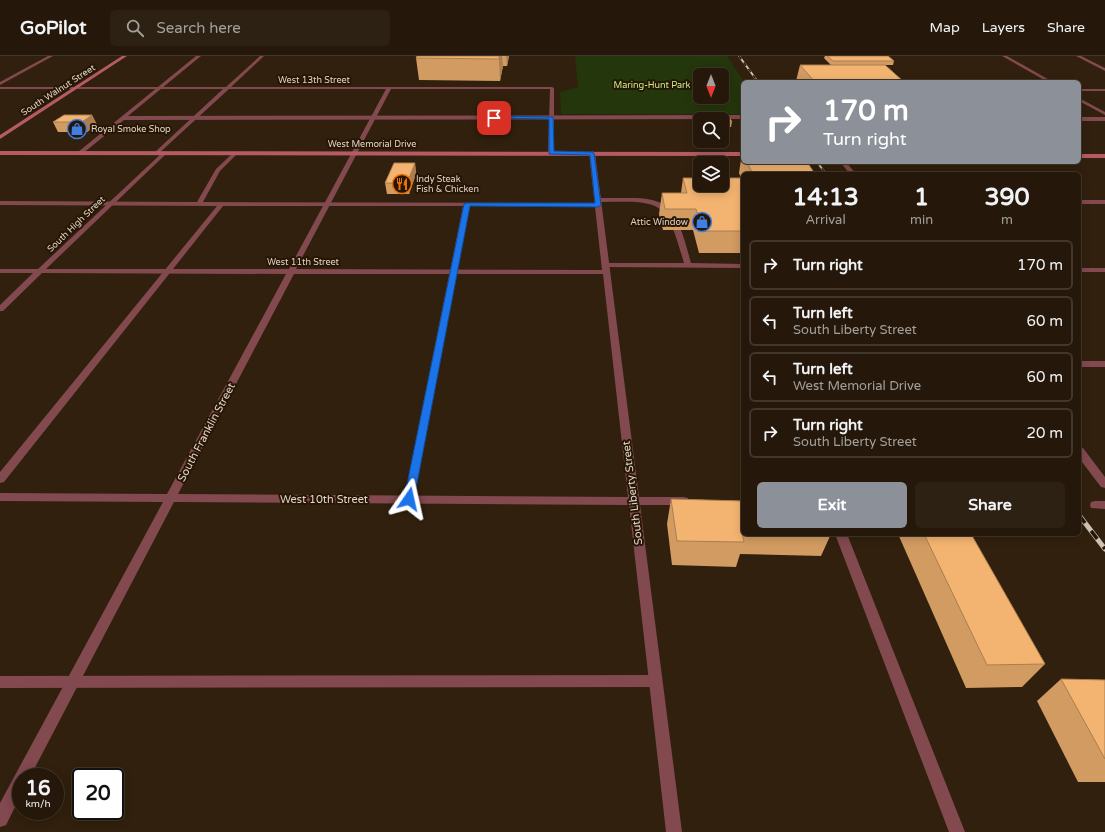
<!DOCTYPE html>
<style>
body{margin:0;font-family:"Varela Round",sans-serif;background:#2d2113;color:#f1f3f6;height:100vh;display:flex;flex-direction:column;font-size:15px;white-space:nowrap}
*{box-sizing:border-box;margin:0}
p{font-size:13px;color:#a3a09c}
.icon{flex:none;width:22px;height:22px;fill:none;stroke:currentColor;stroke-width:2;stroke-linecap:round;stroke-linejoin:round}
.map{position:relative;flex:1;overflow:hidden}
.drawer{position:absolute;left:741px;top:116px;width:340px;height:364px;display:flex;flex-direction:column;background:#25180a;border-radius:6px;box-shadow:0 2px 10px #0003,0 0 0 1px #42372b}
.drawer>*{flex:none}
.hud{position:absolute;left:741px;top:24px;width:340px;height:84px;border-radius:6px;box-shadow:0 2px 10px #0003,0 0 0 1px #42372b;background:#8c9099;color:#fff;overflow:hidden}
.needle{width:26px;rotate:180deg}
.tools{position:absolute;left:693px;top:12px;display:grid;gap:8px}
.tools a{display:grid;place-items:center;width:36px;height:36px;border-radius:6px;background:#25180a;box-shadow:0 2px 10px #0003,0 0 0 1px #42372b;font-size:20px}
.speed{position:absolute;left:12px;top:712px;display:flex;gap:8px;font-size:20px;font-weight:700;text-align:center}
.speed>*{display:grid;place-content:center;width:52px;height:52px;border-radius:50%;background:#25180a;box-shadow:0 2px 10px #0003,0 0 0 1px #42372b;line-height:1}
.speed small{font-size:10px;font-weight:400}
.speed .limit{border:2px solid #111;border-radius:6px;background:#fff;color:#111}
.pin{position:absolute;display:grid;place-items:center;width:34px;height:34px;color:#fff;margin:-17px;border-radius:8px;box-shadow:0 2px 6px #0006}
.me{position:absolute;width:44px;margin:-22px;rotate:11deg;stroke-linejoin:round;filter:drop-shadow(0 0 3px #0008)}
.turn{display:flex;align-items:center;gap:14px;height:84px;padding:0 16px;font-size:18px}
.turn .icon{width:52px;height:52px;stroke-width:2.5}
.turn b{display:block;font-size:28px;line-height:34px}
.eta{display:flex;justify-content:space-evenly;align-items:center;height:68px;text-align:center}
.eta b{font-size:24px;font-weight:700;line-height:28px}
.primary-button{display:flex;gap:8px;margin-top:auto;padding:8px 16px}
.primary-button a{flex:1;height:46px;border-radius:6px;background:#8c9099;color:#fff;font-size:16px;font-weight:700;line-height:46px;text-align:center}
.primary-button a+a{background:#2d2113;color:#f1f3f6}
ul{padding:0;list-style:none}
li{display:flex;align-items:center;gap:12px;height:50px;margin:0 8px 6px;padding:0 8px;border:2px solid #42372b;border-radius:6px}
li div{flex:1}
li b{display:block;font-size:15px}
li em{font-style:normal}
header{display:flex;align-items:center;gap:24px;box-sizing:border-box;height:56px;padding:0 20px;background:#25180a;border-bottom:1px solid #42372b}
header strong{font-size:19px}
nav{display:flex;gap:22px;margin-inline-start:auto;font-size:14px}
.search{width:280px;height:36px;background:#2d2113;display:flex;align-items:center;gap:10px;box-sizing:border-box;padding:0 14px;border-radius:6px;color:#a3a09c;font-size:15px}
.map>svg:first-child{display:block}
.green{fill:#24360b;fill-rule:evenodd}
.lines{fill:none;stroke-linecap:round;stroke-linejoin:round}
.lane{fill:#82494f;fill-rule:evenodd}
.street{fill:#82494f;fill-rule:evenodd}
.secondary{fill:#b65b66;fill-rule:evenodd}
.rail-far1-casing{stroke:#cec1b5;stroke-width:2}
.rail-casing{stroke:#cec1b5;stroke-width:5}
.rail-far1{stroke:#271604;stroke-width:1.5;stroke-dasharray:4;stroke-linecap:butt}
.rail{stroke:#271604;stroke-width:3.5;stroke-dasharray:10;stroke-linecap:butt}
.wall{fill:#d19b61}
.shaded-wall{fill:#aa7e4f}
.building{fill:#f3b471;stroke:#aa7e4f}
.route{fill:#1a73e8;stroke:#114b97}
.labels{text-anchor:middle;stroke-width:4;stroke-linejoin:round;paint-order:stroke}
.far-street-label{font-size:9px;fill:#e1d5ca;stroke:#271604}
.far-park-label{font-size:9px;fill:#c2f38b;stroke:#271604}
.far-poi-label{font-size:9px;fill:#e1d5ca;stroke:#271604;text-anchor:start}
.street-label{font-size:11px;fill:#e1d5ca;stroke:#271604}
</style>
<header>
<strong>GoPilot</strong>
<div class="search"><svg class="icon" aria-label="search" viewBox="0 0 24 24"><circle cx="10" cy="10" r="6"/><path d="M15 15l6 6"/></svg>Search here</div>
<nav><a>Map</a><a>Layers</a><a>Share</a></nav>
</header>
<div class="map">
<svg width="1105" height="776" viewBox="0 0 1105 776">
<rect width="100%" height="100%" fill="#31200d"/>
<path class="green" d="M575,0H727L744,26H743V58H561L560,36L578,31ZM700,19H722V41H700Z"/>
<g class="lines">
<g class="lane">
<polygon points="48,0 53,0 0,29 0,26"/>
<polygon points="196,0 201,0 128,60 743,59 743,63 124,64 82,98 78,98 78,96"/>
<polygon points="1002,0 1007,0 1053,26 1048,26"/>
<polygon points="1079,42 1105,56 1105,59 1079,45"/>
<rect x="1079" y="61" width="26" height="4"/>
<polygon points="235,95 238,97 220,115 203,146 598,147 601,149 598,151 470,150 413,446 405,446 404,443 463,150 223,150 4,426 0,427 0,416 217,150 0,149 0,145 197,146 216,113"/>
<path d="M633,142C642,142 652,143 661,147C679,155 686,190 691,207L743,208V212L603,211L602,209L606,207H684C666,143 663,145 598,146L595,144L598,142Z"/>
<rect x="1079" y="144" width="26" height="4"/>
<rect x="1079" y="305" width="26" height="6"/>
<polygon points="835,478 847,478 965,776 949,776"/>
<polygon points="655,619 660,620 662,625 660,630 655,631 0,632 0,620"/>
</g>
<g class="street">
<path d="M260,0H264L231,31H552L554,32V97L551,99L548,97L550,33H391L296,213L602,214L589,97L592,95L595,97L639,441H684L688,442L689,445L688,448L684,449H640L682,776H666L629,449L174,446L30,721H21V739L6,769L0,771V747L163,446L0,445V437L167,438L286,218L42,217L3,255H0V249L33,217H0V213H38L164,95L167,97L166,98L46,213H289L386,33H229L157,99L154,97L155,96L223,33H0V31H226ZM294,218H603L628,441L178,438Z"/>
<polygon points="1076,0 1081,0 1105,12 1105,15"/>
<rect x="1079" y="33" width="26" height="2"/>
<polygon points="840,106 846,106 856,118 850,118"/>
<rect x="1079" y="212" width="26" height="4"/>
<polygon points="1079,391 1083,392 1105,421 1105,432 1101,431 1079,402"/>
<polygon points="1095,445 1105,445 1105,453 1091,452 1090,449 1091,446"/>
</g>
<g class="secondary">
<polygon points="122,0 127,0 0,83 0,79"/>
<polygon points="0,95 743,96 743,100 0,99"/>
<rect x="1079" y="98" width="26" height="4"/>
</g>
<defs>
<g id="rail-far1">
<polyline points="739,0 758,26"/>
<polyline points="817,106 826,118"/>
</g>
<polyline id="rail" points="1079,459 1105,493"/>
</defs>
<use href="#rail-far1" class="rail-far1-casing"/>
<use href="#rail" class="rail-casing"/>
<use href="#rail-far1" class="rail-far1"/>
<use href="#rail" class="rail"/>
</g>
<g class="wall">
<polygon points="417,0 509,0 507,10 503,10 500,25 419,24 416,2"/>
<polygon points="825,0 888,0 894,5 893,9 885,9 904,26 797,26 796,25 800,9 831,9 824,2"/>
<polygon points="712,57 732,66 731,71 722,71 722,63 712,63 711,62"/>
<polygon points="92,59 97,69 87,76 58,76 53,66"/>
<polygon points="742,97 743,97 743,106 807,106 815,118 743,118 743,197 699,197 693,174 663,174 659,158 662,137 681,137 683,122 741,122 739,117"/>
<polygon points="415,107 416,118 409,138 387,138 385,127"/>
<polygon points="671,443 743,445 743,478 831,478 821,500 740,498 736,511 672,509 667,468"/>
<polygon points="898,478 971,478 1045,608 1022,631 966,632"/>
<polygon points="1061,623 1105,624 1105,726 1078,726 1037,645"/>
</g>
<g class="shaded-wall">
<polygon points="499,0 502,0 503,10 500,25 499,3"/>
<polygon points="506,0 509,0 507,10"/>
<polygon points="92,59 97,69 87,76 82,66"/>
<polygon points="415,107 416,118 409,138 407,127"/>
</g>
<g class="building">
<polygon points="417,0 499,0 499,3 416,2"/>
<polygon points="827,0 888,0 894,5 833,5"/>
<polygon points="800,9 885,9 904,26 815,26"/>
<polygon points="712,57 727,57 732,66 722,66 722,63 716,63"/>
<polygon points="64,59 92,59 82,66 53,66"/>
<polygon points="747,106 807,106 815,118 753,118"/>
<polygon points="394,107 415,107 407,127 385,127"/>
<polygon points="683,122 700,122 700,129 722,129 722,122 743,122 743,175 703,175 696,153 665,153 662,137 687,137"/>
<polygon points="671,443 743,445 743,473 741,473 744,486 677,485"/>
<polygon points="924,478 971,478 1045,608 987,609"/>
<polygon points="1061,623 1105,624 1105,703"/>
</g>
<polygon class="route" points="494,60 553,61 554,95 592,96 594,97 601,149 598,151 470,150 414,443 412,446 405,446 404,443 464,148 467,147 595,147 590,99 549,98 549,63 492,62"/>
<defs>
<symbol id="shop-ring" viewBox="-11 -11 22 22"><circle r="9.5" fill="#271604" stroke="#3f7fe0" stroke-width="1.5"/><path d="M-5-2.5h2.3a2.7 3.5 0 0 1 5.4 0H5L5.5 6h-11ZM-1.5-2.5h3a1.5 2.3 0 0 0-3 0Z" fill="#3f7fe0"/></symbol>
<symbol id="restaurant-ring" viewBox="-11 -11 22 22"><circle r="9.5" fill="#271604" stroke="#e8710a" stroke-width="1.5"/><path d="M-5-6h1v4h1v-4h1v4h1v-4h1v5L-1.5 .5V6h-2V.5L-5-1ZM5-6V6H3V1.5H1.5Q1.5-4 5-6Z" fill="#e8710a"/></symbol>
</defs>
<g fill-rule="evenodd">
<use href="#shop-ring" x="66" y="62" width="22" height="22"/>
<use href="#restaurant-ring" x="391" y="117" width="22" height="22"/>
<use href="#shop-ring" x="691" y="155" width="22" height="22"/>
</g>
<g class="labels">
<g class="far-street-label">
<text x="314" y="27">West 13th Street</text>
<text transform="translate(58 34) rotate(-33)" y="3">South Walnut Street</text>
<text x="372" y="91">West Memorial Drive</text>
<text transform="translate(76 168) rotate(-44)" y="3">South High Street</text>
<text x="303" y="209">West 11th Street</text>
</g>
<g class="far-park-label">
<text x="652" y="32">Maring-Hunt Park</text>
</g>
<g class="far-poi-label">
<text x="91" y="76">Royal Smoke Shop</text>
<text x="416" y="126">Indy Steak<tspan x="416" dy="10">Fish &amp; Chicken</tspan></text>
<text x="688" y="169" text-anchor="end">Attic Window</text>
</g>
<g class="street-label">
<text transform="translate(206 376) rotate(-62)" y="4">South Franklin Street</text>
<text transform="translate(632 437) rotate(-97)" y="4">South Liberty Street</text>
<text x="324" y="447">West 10th Street</text>
</g>
</g>
</svg>
<div class="tools">
<a><svg class="needle" viewBox="-14 -14 28 28"><path d="M0-13l5 13h-10z" fill="#e53935"/><path d="M0 13l5-13h-10z" fill="#a3a09c"/></svg></a>
<a><svg class="icon" aria-label="search" viewBox="0 0 24 24"><circle cx="10" cy="10" r="6"/><path d="M15 15l6 6"/></svg></a>
<a><svg class="icon" aria-label="layers" viewBox="0 0 24 24"><path d="M12 4l9 5-9 5-9-5zM3 14l9 5 9-5"/></svg></a>
</div>
<div class="speed"><div>16<small>km/h</small></div><div class="limit">20</div></div>
<div class="pin" style="left:494px;top:62px;background:#d93025"><svg class="icon" aria-label="arrive" viewBox="0 0 24 24"><path d="M6 21V4h12l-3 4 3 4H6"/></svg></div>
<svg class="me" style="left:409px;top:443px" viewBox="-20 -20 40 40"><path d="M0-17L14 15 0 8-14 15z" fill="#1a73e8" stroke="#fff" stroke-width="4"/></svg>
<div class="hud">
<div class="turn"><svg class="icon" aria-label="right" viewBox="0 0 24 24"><path d="M7 20v-9h11M14 6l5 5-5 5"/></svg><div><b>170 m</b>Turn right</div></div>
</div>
<section class="drawer">
<div class="eta">
<div><b>14:13</b><p>Arrival</p></div>
<div><b>1</b><p>min</p></div>
<div><b>390</b><p>m</p></div>
</div>
<ul>
<li><svg class="icon" aria-label="right" viewBox="0 0 24 24"><path d="M7 20v-9h11M14 6l5 5-5 5"/></svg><div><b>Turn right</b></div><em>170 m</em></li>
<li><svg class="icon" aria-label="left" viewBox="0 0 24 24"><path d="M17 20v-9H6M10 6l-5 5 5 5"/></svg><div><b>Turn left</b><p>South Liberty Street</p></div><em>60 m</em></li>
<li><svg class="icon" aria-label="left" viewBox="0 0 24 24"><path d="M17 20v-9H6M10 6l-5 5 5 5"/></svg><div><b>Turn left</b><p>West Memorial Drive</p></div><em>60 m</em></li>
<li><svg class="icon" aria-label="right" viewBox="0 0 24 24"><path d="M7 20v-9h11M14 6l5 5-5 5"/></svg><div><b>Turn right</b><p>South Liberty Street</p></div><em>20 m</em></li>
</ul>
<div class="primary-button"><a>Exit</a><a>Share</a></div>
</section>
</div>
